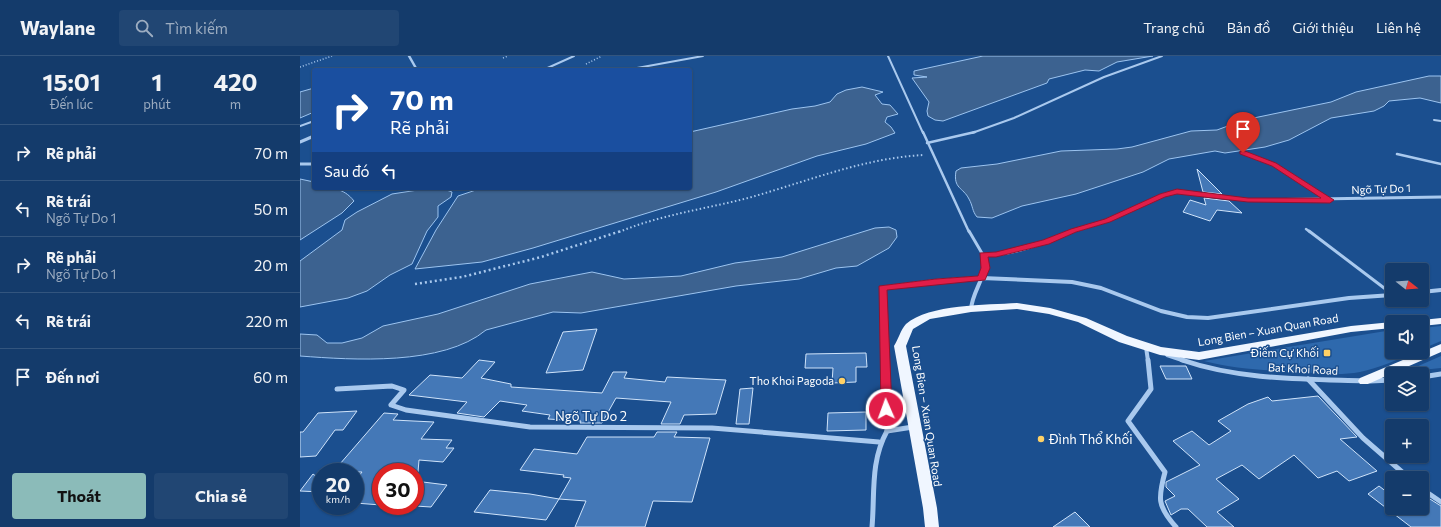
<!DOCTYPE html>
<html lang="vi">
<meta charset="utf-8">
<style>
body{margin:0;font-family:Commissioner,sans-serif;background:#214673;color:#f1f3f6;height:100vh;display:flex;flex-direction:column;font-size:15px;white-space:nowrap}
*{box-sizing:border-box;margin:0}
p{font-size:13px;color:#9dadc1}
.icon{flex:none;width:22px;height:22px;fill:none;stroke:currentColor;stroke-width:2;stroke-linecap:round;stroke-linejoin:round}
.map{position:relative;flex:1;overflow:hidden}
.sheet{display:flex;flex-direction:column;background:#143b6b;width:300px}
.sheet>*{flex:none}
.hud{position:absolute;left:12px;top:12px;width:380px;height:122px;border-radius:4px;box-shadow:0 1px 3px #0004,0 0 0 1px #33557e;background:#1a4fa0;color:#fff;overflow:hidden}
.needle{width:26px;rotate:107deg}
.tools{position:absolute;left:1085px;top:207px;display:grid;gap:8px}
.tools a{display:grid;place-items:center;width:44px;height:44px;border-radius:4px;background:#143b6b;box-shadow:0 1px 3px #0004,0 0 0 1px #33557e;font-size:20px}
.speed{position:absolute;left:12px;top:407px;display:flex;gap:8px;font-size:20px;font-weight:700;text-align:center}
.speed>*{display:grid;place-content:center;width:52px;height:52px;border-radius:50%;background:#143b6b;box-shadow:0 1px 3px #0004,0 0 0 1px #33557e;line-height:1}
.speed small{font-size:10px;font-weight:400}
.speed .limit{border:6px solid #d22;background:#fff;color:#111}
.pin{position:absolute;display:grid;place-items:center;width:34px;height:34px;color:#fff;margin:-41px -17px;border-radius:50% 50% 50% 0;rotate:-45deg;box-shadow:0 0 4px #0007}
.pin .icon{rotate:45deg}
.me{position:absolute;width:44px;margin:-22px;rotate:358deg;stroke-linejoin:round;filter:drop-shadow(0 0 3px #0008)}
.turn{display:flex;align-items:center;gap:14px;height:84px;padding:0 12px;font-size:18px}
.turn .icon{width:52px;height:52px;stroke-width:2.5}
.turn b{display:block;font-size:28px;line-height:34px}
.then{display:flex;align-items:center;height:38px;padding:0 12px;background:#0003;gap:8px;font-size:15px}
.eta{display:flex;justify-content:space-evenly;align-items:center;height:68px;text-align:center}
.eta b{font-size:24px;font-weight:700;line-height:28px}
.action{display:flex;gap:8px;margin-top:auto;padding:8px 12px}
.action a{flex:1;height:46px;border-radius:4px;background:#8bbbb9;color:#111;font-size:16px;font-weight:700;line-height:46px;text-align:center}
.action a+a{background:#214673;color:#f1f3f6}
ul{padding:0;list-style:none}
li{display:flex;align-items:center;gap:12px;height:56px;padding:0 12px;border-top:1px solid #33557e}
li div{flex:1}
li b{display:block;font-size:15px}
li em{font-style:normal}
header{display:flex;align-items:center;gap:24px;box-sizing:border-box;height:56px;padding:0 20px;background:#143b6b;border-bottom:1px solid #33557e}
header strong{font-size:19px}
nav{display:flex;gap:22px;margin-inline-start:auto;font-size:14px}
.search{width:280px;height:36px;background:#214673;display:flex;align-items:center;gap:10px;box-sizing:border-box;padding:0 14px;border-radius:4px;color:#9dadc1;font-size:15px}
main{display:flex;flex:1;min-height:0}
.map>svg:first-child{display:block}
.green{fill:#2e69ad}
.water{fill:#3c6290;stroke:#9cc4f0}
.building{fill:#4478b7;stroke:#cfe3fa}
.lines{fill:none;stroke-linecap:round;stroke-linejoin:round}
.path-far2{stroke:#a9c9ee;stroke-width:1.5;stroke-dasharray:1 2;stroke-linecap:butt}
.path-far1{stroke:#a9c9ee;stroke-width:2;stroke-dasharray:1.5 2.5;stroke-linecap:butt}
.path{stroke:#a9c9ee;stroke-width:2.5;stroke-dasharray:2 3;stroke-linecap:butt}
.lane-far2{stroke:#a9c9ee;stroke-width:2}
.lane-far1{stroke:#a9c9ee;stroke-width:2.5}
.lane{stroke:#a9c9ee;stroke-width:3}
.street-far3{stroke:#a9c9ee;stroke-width:2.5}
.street-far2{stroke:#a9c9ee;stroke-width:3}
.street-far1{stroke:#a9c9ee;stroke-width:4}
.street{stroke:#a9c9ee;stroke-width:5}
.primary{fill:#f0f6ff;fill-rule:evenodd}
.route{fill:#e11d48;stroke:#92132f}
.poi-dot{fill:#ffd166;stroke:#1b4f8f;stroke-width:1.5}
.labels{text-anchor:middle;stroke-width:3;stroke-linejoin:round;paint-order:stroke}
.street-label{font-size:11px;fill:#fff;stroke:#1b4f8f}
.poi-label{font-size:11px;fill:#fff;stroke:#1b4f8f;text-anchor:end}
.near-street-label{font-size:13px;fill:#fff;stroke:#1b4f8f}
.near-poi-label{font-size:13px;fill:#fff;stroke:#1b4f8f;text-anchor:start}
</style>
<header>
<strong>Waylane</strong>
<div class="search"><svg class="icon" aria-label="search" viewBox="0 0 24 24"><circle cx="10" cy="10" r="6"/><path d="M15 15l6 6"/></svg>Tìm kiếm</div>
<nav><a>Trang chủ</a><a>Bản đồ</a><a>Giới thiệu</a><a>Liên hệ</a></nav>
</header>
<main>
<section class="sheet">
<div class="eta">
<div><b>15:01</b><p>Đến lúc</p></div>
<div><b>1</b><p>phút</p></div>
<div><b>420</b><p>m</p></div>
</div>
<ul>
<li><svg class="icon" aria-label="right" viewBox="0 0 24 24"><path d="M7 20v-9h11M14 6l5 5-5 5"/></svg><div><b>Rẽ phải</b></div><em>70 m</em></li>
<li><svg class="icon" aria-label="left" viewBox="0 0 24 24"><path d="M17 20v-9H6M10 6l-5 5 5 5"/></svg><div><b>Rẽ trái</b><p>Ngõ Tự Do 1</p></div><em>50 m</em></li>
<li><svg class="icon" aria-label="right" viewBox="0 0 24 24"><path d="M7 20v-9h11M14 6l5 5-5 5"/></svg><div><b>Rẽ phải</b><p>Ngõ Tự Do 1</p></div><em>20 m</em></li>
<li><svg class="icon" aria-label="left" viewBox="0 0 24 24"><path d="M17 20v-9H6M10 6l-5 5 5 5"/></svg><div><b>Rẽ trái</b></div><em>220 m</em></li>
<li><svg class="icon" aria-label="arrive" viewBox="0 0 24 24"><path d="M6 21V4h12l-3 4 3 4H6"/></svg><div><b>Đến nơi</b></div><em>60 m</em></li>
</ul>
<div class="action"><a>Thoát</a><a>Chia sẻ</a></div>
</section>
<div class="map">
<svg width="1141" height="471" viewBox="0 0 1141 471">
<rect width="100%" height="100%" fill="#1b4f8f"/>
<g class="green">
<polygon points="1141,270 1141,285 1122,293 1122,272"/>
<path d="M1092,274V296H1115C1097,304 1079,312 1060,316C1039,320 1017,317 996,316C965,314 934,313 904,305Z"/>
<polygon points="1141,300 1141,312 1121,314 1115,313 1116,311"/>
</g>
<g class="water">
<polygon points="683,0 853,0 817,6 799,15 785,14 749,23 747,27 643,65 635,64 628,60 627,55 629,46 612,22 627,21 614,19 614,15"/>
<path d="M1129,20H1141V47L1120,42L1089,45L1084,50L1074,55L1031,62L989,84L965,91L925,97L915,95L869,103L843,116L776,138L722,150L692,162L677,161C672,155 673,150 669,143C663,131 653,133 656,115L661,112L697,108L761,95L817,93L832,91L891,75L917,74L944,64L1031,46L1056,36Z"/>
<polygon points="562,31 583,36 575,39 582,48 590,49 598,58 587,61 585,66 591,71 595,77 566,88 517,100 416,136 233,192 182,206 115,213 136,174 158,140 182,132 390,132 390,76 492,53 515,50 530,46 537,38 546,34"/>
<polygon points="14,32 14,56 0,62 0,36"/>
<path d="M0,123L14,126V132C31,132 43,131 54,145L42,157L0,184Z"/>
<polygon points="131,132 141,132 152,136 151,141 138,150 138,161 127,175 112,208 90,219 67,235 48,242 0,251 0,205 42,174 45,164 57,156 92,138"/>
<path d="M589,171L596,174L597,181L589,192L557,210L536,212L499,223L436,230L281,257L253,256L186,274C143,310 53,304 0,300V278L17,279L27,287H42L62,282L83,270L138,258L230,228L292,216L324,223L381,220L435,207L482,201L575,172Z"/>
</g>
<g class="building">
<polygon points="897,113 922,138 903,136"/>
<polygon points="904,142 929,145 942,157 917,154 910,165 883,156 890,144 906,149"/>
<polygon points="297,273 283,314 246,317 263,276"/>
<polygon points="566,297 567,311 556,311 556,326 532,327 533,312 505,312 506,298"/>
<polygon points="179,304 195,306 181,322 211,328 211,331 302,337 313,316 327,316 324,322 365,326 367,321 426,324 416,358 384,359 380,368 361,368 371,346 316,342 302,367 280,367 281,365 248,363 250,359 222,355 227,349 200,345 184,361 157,357 167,346 109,339 130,319 162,322"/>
<polygon points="860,310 886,310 892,323 866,323"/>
<polygon points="453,332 449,368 436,368 440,333"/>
<polygon points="1018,340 1057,381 1040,383 1077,415 1049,425 1037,415 1018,422 994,399 959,423 942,409 916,423 939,443 917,456 934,471 907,471 888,453 881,453 871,459 865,445 875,440 866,431 866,426 900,409 873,385 892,375 909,389 931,375 918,365 948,348 968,341 972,345"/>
<polygon points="57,355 43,374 35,374 16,400 0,401 0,376 3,376 18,357"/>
<polygon points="566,356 566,374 527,375 528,357"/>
<polygon points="84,357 98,358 93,364 134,366 121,383 152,384 146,392 154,392 143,406 119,404 118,416 81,416 81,449 55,447 55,425 62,416 33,416"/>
<polygon points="357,376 377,376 374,381 410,382 392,446 353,445 345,471 275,471 286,445 259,443 271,422 263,421 264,419 220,414 234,393 277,398 287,381 354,381"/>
<polygon points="13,418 21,424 21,436 0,435"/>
<polygon points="115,425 147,429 131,451 115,450"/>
<polygon points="1079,430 1092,440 1092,452 1122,452 1122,438 1141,450 1141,471 1111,471 1068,438"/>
<polygon points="190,434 230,438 259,443 246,464 174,456"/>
<polygon points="775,456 790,471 753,471"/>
</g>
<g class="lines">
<g class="path-far2">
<polyline points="203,2 208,0"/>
<polyline points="286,8 302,0"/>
<polyline points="0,11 32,0"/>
</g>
<path class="path-far1" d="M319,176C360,159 405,153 448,142C506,126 563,102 624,99"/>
<polyline class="path" points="115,228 162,221 241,201 321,175"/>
<g class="lane-far2">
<polyline points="588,0 623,77"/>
<polyline points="243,14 274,0"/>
<polyline points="326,14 403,0"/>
<polyline points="1134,64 1141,65"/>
<polyline points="0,70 14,65"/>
<polyline points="672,77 714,62 804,21 862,0"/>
</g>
<g class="lane-far1">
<polyline points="623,76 669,176"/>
<polyline points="627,87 675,76"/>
<polyline points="943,97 974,109 1030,144"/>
<polyline points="1097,98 1141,108"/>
<polyline points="1006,173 1010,176"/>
</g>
<g class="lane">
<polyline points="669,175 683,199"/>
<polyline points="1009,175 1092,238"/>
</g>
<polyline class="street-far3" points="109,0 117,14"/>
<g class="street-far2">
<polyline points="0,86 14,80"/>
<polyline points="0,108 14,108"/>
<polyline points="770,176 807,165 862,139 877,136 948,144 1141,141"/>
</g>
<g class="street-far1">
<polyline points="1122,236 1141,234"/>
<path d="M671,253C673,232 688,222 683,199C713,199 745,186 773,175"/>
<polyline points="846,291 848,305"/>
<polyline points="867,299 885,305"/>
<polyline points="585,305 582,232 636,225 682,222 772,226 801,232 861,255 887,261 908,262 1049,242 1092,239"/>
</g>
<g class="street">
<polyline points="585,304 587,375"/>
<path d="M848,304L851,333L828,365L865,416C858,442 857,450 876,471"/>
<path d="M882,304C940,324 1003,323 1064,325"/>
<polyline points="1122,321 1141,318"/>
<polyline points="1008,323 1063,382 1109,422"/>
<polyline points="1070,325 1092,324"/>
<polyline points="37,333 92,330 104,334 91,349 106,354 230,371 412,372 579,386"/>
<polyline points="1122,433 1141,446"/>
<path d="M572,471C575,438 570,406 587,375L613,371"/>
</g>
<g class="primary">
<path d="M717,247L750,252L786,262L827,280L861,291L899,296L1051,270L1092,266H1094H1092V272L1051,276L899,304L860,299L819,286L778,266L749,258L717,253L671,256L630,263L613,273L606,290L637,452L639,471H625L623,452L594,290C598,284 601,273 606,268C629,248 687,249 717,247Z"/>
<polygon points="1141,262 1141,268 1122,270 1122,266 1117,266 1122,264"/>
<polygon points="1141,288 1141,296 1068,328 1060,328 1058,325 1060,322"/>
</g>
</g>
<polygon class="route" points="940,95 945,95 976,107 1034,144 1030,147 948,146 877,138 865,141 810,166 776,176 749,188 696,201 688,201 690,212 685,224 587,234 592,353 590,356 582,356 581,353 579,230 636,223 678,220 681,212 680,197 696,196 743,184 771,173 805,163 860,138 877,133 948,142 1021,142 972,110 940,98"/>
<g class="poi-dot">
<rect x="1023" y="293" width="8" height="8" rx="2"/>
<circle cx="542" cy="325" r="4"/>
<circle cx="741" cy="383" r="4"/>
</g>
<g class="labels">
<g class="street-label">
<text transform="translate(1081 133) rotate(-2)" y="4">Ngõ Tự Do 1</text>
<text transform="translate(968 274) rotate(-10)" y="4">Long Bien – Xuan Quan Road</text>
<text transform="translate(1003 313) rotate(3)" y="4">Bat Khoi Road</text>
<text transform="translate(627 360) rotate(81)" y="4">Long Bien – Xuan Quan Road</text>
</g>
<g class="poi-label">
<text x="1019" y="301">Điếm Cự Khối</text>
<text x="534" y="329">Tho Khoi Pagoda</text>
</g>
<g class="near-street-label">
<text x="291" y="365">Ngõ Tự Do 2</text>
</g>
<g class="near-poi-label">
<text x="749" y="388">Đình Thổ Khối</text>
</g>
</g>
</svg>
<div class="tools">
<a><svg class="needle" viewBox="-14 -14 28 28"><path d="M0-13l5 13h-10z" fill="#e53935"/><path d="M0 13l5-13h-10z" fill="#9dadc1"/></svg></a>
<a><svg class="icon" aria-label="sound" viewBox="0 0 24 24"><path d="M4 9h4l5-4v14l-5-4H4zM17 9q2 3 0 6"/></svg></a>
<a><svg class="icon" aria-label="layers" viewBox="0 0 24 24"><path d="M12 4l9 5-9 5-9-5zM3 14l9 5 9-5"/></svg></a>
<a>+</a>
<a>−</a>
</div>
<div class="speed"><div>20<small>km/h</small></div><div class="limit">30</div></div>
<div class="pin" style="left:943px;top:97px;background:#d93025"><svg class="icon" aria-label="arrive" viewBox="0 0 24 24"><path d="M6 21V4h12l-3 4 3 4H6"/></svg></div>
<svg class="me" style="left:586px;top:353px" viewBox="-20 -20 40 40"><circle r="17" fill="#e11d48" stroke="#fff" stroke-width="3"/><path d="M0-11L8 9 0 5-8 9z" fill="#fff"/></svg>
<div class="hud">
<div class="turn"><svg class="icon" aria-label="right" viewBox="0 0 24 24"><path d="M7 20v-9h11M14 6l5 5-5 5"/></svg><div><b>70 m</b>Rẽ phải</div></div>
<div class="then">Sau đó<svg class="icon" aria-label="left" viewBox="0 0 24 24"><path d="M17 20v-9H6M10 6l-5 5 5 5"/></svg></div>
</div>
</div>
</main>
